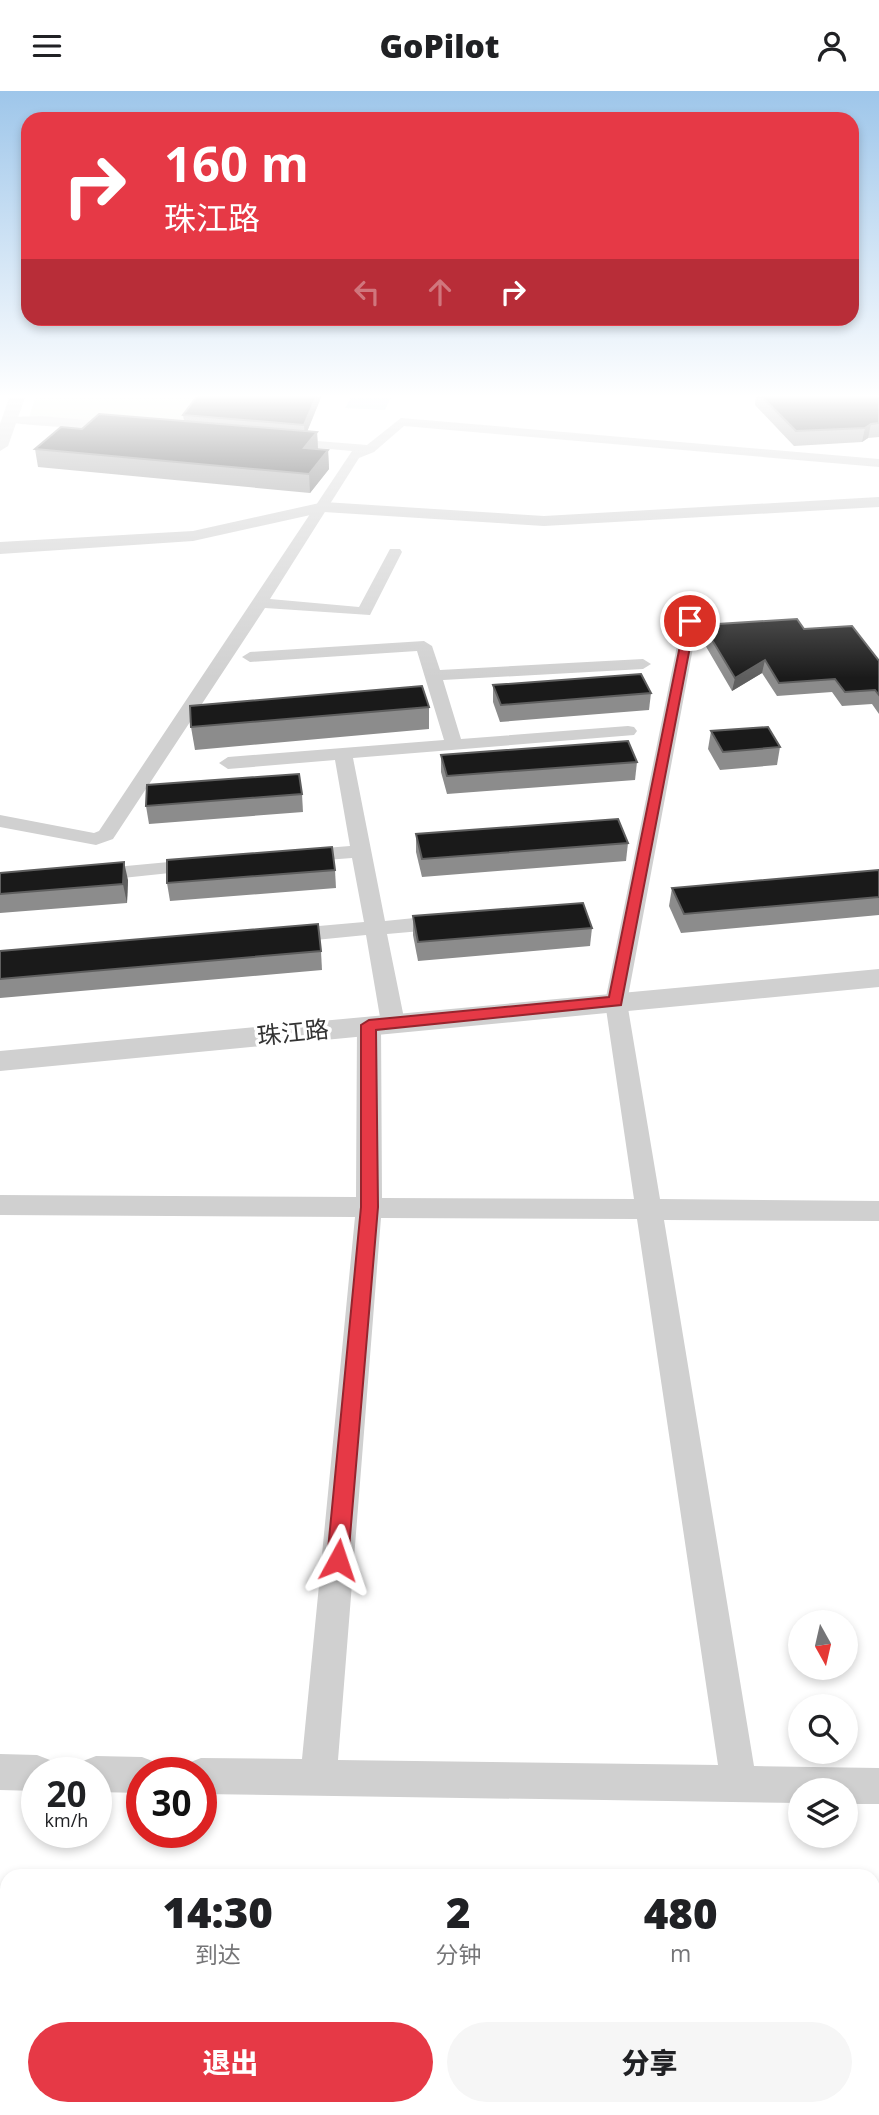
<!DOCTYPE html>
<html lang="zh">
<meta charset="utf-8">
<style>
body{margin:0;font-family:"Open Sans","Noto Sans SC",sans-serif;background:#f6f6f6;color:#202124;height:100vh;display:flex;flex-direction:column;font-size:26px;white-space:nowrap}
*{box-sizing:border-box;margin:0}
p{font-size:23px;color:#757577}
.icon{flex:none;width:38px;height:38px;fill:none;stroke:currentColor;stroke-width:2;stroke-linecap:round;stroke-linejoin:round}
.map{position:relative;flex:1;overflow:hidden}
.drawer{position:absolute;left:0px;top:1778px;width:880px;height:247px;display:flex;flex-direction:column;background:#fff;border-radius:21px 21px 0 0;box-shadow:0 4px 10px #0003}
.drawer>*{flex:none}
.top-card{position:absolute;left:21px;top:21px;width:838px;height:214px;border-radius:21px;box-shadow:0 4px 10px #0003;background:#e63946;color:#fff;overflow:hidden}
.needle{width:46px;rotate:172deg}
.tools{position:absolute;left:788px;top:1519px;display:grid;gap:14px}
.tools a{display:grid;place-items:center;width:70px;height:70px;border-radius:50%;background:#fff;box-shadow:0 4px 10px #0003;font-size:35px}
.speed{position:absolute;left:21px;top:1666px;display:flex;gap:14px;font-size:35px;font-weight:700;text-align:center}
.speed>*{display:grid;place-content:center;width:91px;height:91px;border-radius:50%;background:#fff;box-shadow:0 4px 10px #0003;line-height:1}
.speed small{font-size:18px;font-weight:400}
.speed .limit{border:10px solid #d22;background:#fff;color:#111}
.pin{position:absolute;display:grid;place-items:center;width:60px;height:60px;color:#fff;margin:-30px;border:4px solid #fff;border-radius:50%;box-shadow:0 2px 7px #0007}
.me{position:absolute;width:77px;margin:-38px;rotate:5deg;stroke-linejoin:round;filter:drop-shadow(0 0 5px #0008)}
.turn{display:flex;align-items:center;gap:24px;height:147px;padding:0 28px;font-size:32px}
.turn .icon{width:91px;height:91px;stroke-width:2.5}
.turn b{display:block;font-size:49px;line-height:60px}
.lanes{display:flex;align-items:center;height:66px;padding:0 28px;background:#0003;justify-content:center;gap:35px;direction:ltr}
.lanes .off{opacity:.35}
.eta{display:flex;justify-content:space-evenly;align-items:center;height:119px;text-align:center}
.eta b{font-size:42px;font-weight:800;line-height:49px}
.cta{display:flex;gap:14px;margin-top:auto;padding:14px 28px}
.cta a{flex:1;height:80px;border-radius:42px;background:#e63946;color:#fff;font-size:28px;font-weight:800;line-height:80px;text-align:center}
.cta a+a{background:#f6f6f6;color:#202124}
header{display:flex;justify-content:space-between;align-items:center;height:91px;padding:0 28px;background:#fff;font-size:32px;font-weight:800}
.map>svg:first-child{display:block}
.green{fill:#e6ecdf}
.water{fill:#cfe2ee}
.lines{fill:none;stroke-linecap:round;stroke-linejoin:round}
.minor{fill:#d0d0d0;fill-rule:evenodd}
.tertiary{fill:#d0d0d0;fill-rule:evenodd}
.wall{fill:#8c8c8c}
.shaded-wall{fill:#5f5f5f}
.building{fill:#1a1a1a;stroke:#5f5f5f;stroke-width:2}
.route{fill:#e63946;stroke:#96252e;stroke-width:2}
.labels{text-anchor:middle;stroke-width:7;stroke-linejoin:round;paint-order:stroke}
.street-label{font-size:24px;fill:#333;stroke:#fff}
</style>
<header><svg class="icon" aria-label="menu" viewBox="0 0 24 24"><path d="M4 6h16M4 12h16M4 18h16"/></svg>GoPilot<svg class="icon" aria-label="person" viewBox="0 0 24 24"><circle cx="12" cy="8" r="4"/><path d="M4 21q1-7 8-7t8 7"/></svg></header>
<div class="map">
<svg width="879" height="2024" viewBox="0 0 879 2024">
<rect width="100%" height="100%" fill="#fff"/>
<polygon class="green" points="36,304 203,304 178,339 29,327"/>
<polygon class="water" points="353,304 392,304 385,319 345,317"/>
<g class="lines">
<g class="minor">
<path d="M42,325L119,332L125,336L119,340C103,338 9,334 3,330L9,326Z"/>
<polygon points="401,327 879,368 879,376 404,335 374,361 359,367 270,508 359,516 390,458 400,458 402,461 370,524 265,517 113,748 96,754 0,736 0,724 94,742 99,740 352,360 284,354 278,350 280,347 367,354"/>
<path d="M690,525L698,530L627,911L660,1108L879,1110V1130L664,1129L754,1675L879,1677V1713H845V1699H800V1712L201,1703V1682H184L188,1672L201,1667L302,1668L355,1126L0,1124V1104L356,1106L357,934L361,929H377L381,934L382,1107L634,1108L605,911L682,530ZM381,1127L637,1128L718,1674L338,1669Z"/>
<polygon points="424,550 432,555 440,579 643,568 651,573 643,578 443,589 461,648 628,635 634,636 637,640 634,644 353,667 385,830 444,824 455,831 444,838 387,843 405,932 401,937 385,937 381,932 366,844 285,852 274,845 285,838 364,831 352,767 300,771 290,765 300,759 350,755 335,669 228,678 219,672 228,666 444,649 417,560 250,571 242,566 250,561"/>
<polygon points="201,768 211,774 208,778 94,790 84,784 94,778"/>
<polygon points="0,1663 37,1664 50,1669 55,1682 37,1682 37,1700 0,1699"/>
<polygon points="96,1665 142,1666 155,1671 159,1682 142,1682 142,1702 96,1701 96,1682 78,1682 83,1670"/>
</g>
<g class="tertiary">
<polygon points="10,304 26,304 8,355 0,360 0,333"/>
<polygon points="879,406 879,416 544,435 324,421 193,450 0,463 0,451 193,440 324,411 544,425"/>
<polygon points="879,878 879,896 0,980 0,960"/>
</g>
</g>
<g class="wall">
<polygon points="198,304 322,304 307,340 317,341 318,358 328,359 329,378 310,402 38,376 35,358 82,338 184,330 183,324"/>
<polygon points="756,304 879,304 879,346 868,347 862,351 794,355 755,314"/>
<polygon points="703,534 804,538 879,570 879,623 872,613 842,615 832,601 777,605 762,582 732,600 701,547"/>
<polygon points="493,594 651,602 649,619 500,631 493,611"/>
<polygon points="429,616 429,638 195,659 191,636"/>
<polygon points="711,640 780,656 777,674 720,679 708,658"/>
<polygon points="441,664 637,671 635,689 447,703 441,681"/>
<polygon points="302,703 303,721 149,733 146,715"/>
<polygon points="416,743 628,752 626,770 422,786 416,761"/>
<polygon points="335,779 336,797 170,810 167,792"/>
<polygon points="879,779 879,824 681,842 669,815 672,797"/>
<polygon points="0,782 128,789 127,812 0,822"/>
<polygon points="413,825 592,837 590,855 418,870 413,844"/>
<polygon points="0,860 321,860 322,879 0,907"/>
<polygon points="879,1848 879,1954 873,1954 873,1849"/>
<polygon points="242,2018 411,2018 411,2019 375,2024 242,2024"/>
<polygon points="586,2018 647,2018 648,2024 587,2024"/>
</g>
<g class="shaded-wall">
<polygon points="317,304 322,304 305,346 304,334"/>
<polygon points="871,333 868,347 862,351 865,337"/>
<polygon points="317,341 318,360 304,357"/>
<polygon points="328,359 329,378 310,402 309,383"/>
<polygon points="765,569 762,582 732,600 735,587"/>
<polygon points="124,771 128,789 127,812 123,793"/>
<polygon points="123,2018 133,2018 133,2024 122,2024"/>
</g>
<g class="building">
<polygon points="198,304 317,304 304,334 183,324"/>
<polygon points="760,304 879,304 879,332 871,333 865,337 796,340"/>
<polygon points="99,323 317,341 304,357 328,359 309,383 35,358 61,336 82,338"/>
<polygon points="797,528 804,538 852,535 879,570 879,604 875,599 845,601 835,588 779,592 765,569 735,587 703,534"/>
<polygon points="641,583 651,602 501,614 493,594"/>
<polygon points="422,595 429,616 191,636 190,615"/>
<polygon points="768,636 780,656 723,661 711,640"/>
<polygon points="628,650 637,671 447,685 441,664"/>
<polygon points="299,683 302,703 146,715 147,694"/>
<polygon points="618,728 628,752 422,768 416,743"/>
<polygon points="332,756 335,779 167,792 167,769"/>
<polygon points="124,771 123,793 0,803 0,782"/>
<polygon points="879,779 879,806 684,823 672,797"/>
<polygon points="583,812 592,837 418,851 413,825"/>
<polygon points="318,833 321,860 0,888 0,860"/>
<polygon points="879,1848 879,1943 873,1944 873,1849"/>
<polygon points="0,1950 7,1950 7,2018 123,2018 122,2024 0,2024"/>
<polygon points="242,2018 358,2018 344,2020 344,2024 242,2024"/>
<polygon points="593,2018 647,2018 648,2024 594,2024"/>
</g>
<linearGradient id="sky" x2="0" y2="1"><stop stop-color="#9ec6ea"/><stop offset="0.52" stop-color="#fff"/><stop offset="1" stop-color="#fff" stop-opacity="0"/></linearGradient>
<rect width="879" height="587" fill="url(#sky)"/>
<polygon class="route" points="690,527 695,530 621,914 376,939 378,1116 348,1469 345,1477 338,1480 330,1477 327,1469 361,1116 361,934 369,929 609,906 685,530"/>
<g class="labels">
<g class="street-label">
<text transform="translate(293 942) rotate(-6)" y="8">珠江路</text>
</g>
</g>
</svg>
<div class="tools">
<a><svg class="needle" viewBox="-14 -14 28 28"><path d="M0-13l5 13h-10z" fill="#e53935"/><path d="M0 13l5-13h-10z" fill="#757577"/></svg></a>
<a><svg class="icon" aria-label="search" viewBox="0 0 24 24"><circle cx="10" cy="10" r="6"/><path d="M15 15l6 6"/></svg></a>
<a><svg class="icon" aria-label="layers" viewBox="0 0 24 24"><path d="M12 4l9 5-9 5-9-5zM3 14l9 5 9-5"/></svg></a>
</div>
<div class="speed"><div>20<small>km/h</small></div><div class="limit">30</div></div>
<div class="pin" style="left:690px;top:530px;background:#d93025"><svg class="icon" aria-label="arrive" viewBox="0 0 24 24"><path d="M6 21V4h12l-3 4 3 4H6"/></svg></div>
<svg class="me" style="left:338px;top:1469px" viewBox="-20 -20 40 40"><path d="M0-17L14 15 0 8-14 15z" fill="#e63946" stroke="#fff" stroke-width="4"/></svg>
<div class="top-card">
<div class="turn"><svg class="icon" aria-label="right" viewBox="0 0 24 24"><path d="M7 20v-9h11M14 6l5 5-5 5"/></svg><div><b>160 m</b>珠江路</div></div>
<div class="lanes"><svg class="icon off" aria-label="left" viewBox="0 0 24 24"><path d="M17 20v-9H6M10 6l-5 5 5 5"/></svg><svg class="icon off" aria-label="ahead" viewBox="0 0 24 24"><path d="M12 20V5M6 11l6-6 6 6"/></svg><svg class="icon" aria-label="right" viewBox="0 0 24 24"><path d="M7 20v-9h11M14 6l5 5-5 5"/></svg></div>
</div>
<section class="drawer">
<div class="eta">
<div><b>14:30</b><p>到达</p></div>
<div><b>2</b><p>分钟</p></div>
<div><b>480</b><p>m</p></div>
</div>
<div class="cta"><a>退出</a><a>分享</a></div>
</section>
</div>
